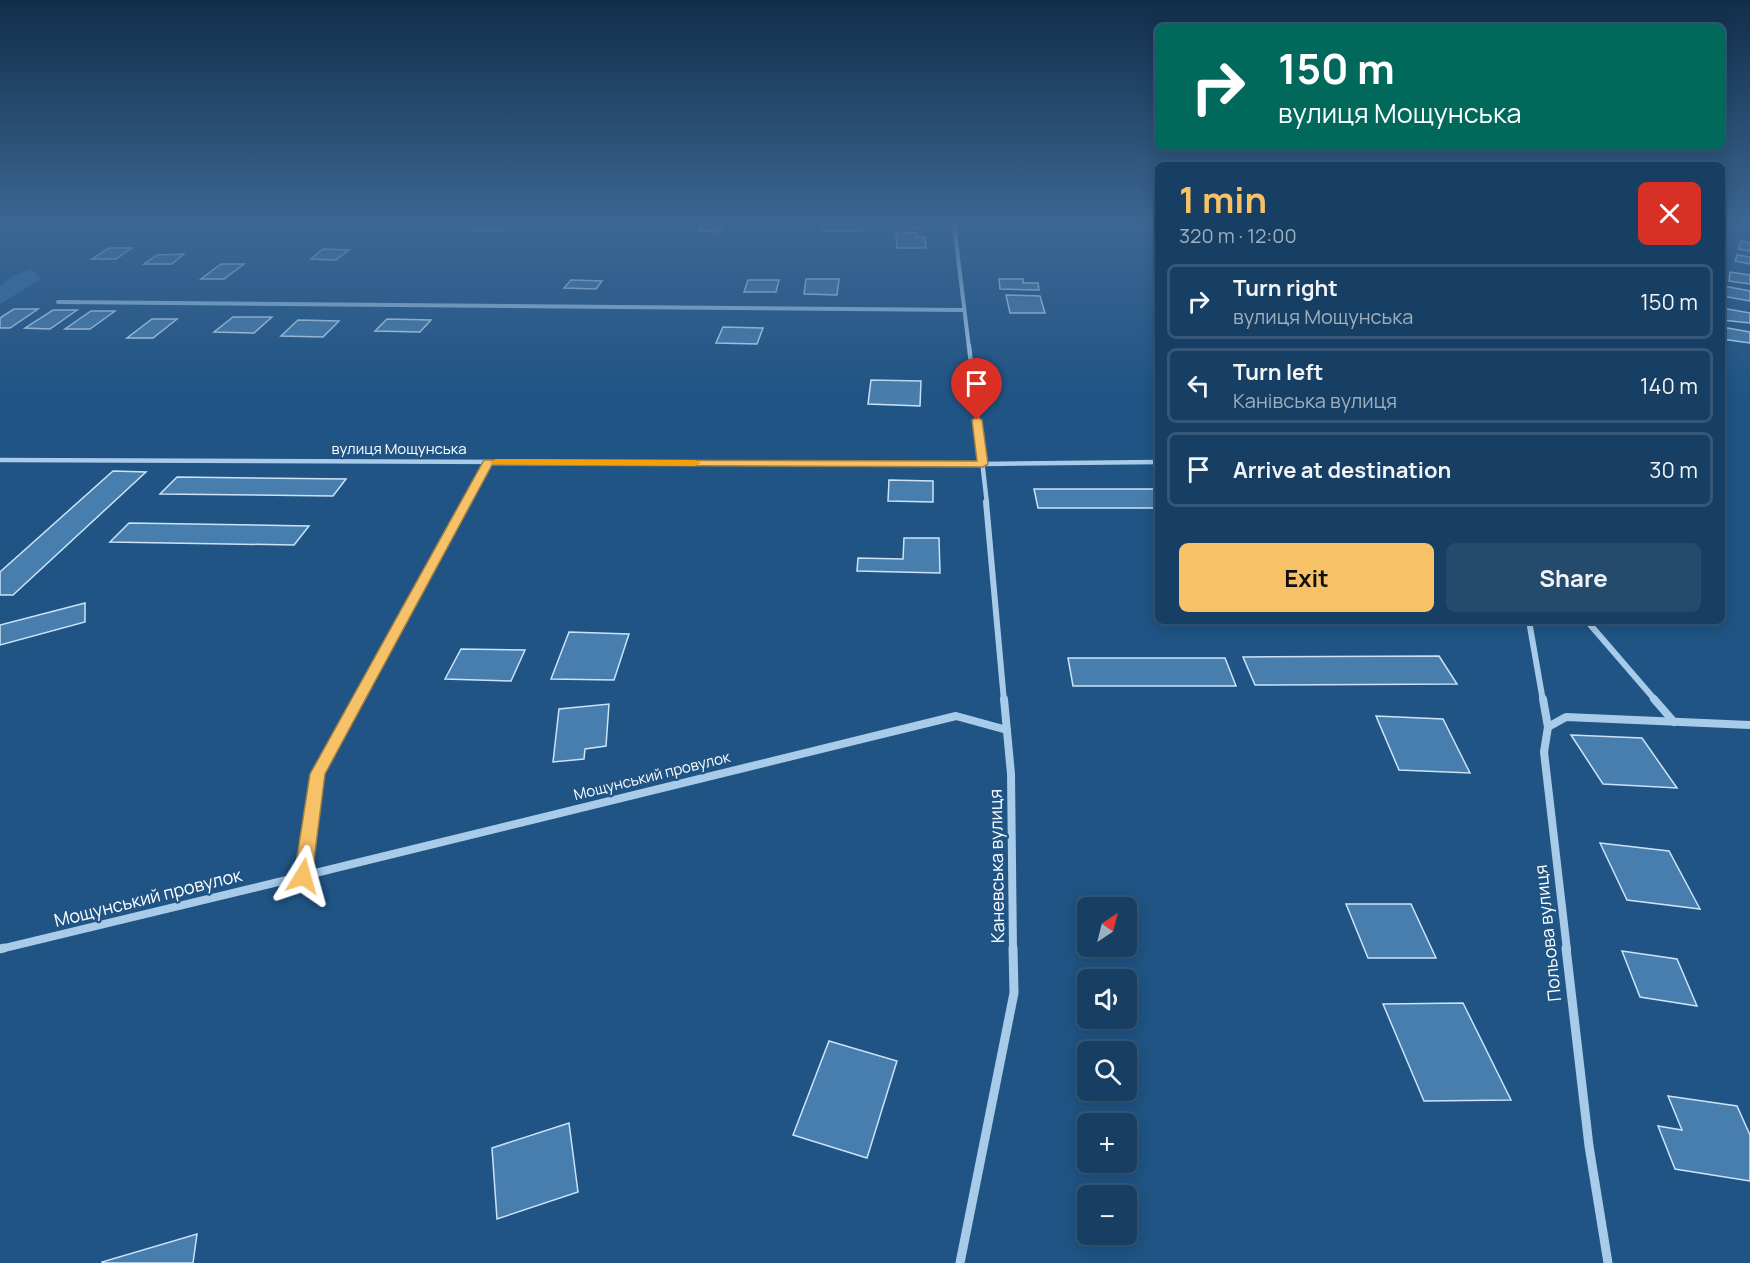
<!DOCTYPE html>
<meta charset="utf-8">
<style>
body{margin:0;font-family:Manrope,sans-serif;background:#244a6c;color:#f1f3f6;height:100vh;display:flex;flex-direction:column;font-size:22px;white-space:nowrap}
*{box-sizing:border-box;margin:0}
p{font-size:20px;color:#9eafbe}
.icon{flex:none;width:33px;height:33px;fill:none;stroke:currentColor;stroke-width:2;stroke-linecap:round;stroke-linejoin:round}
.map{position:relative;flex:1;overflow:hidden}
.details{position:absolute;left:1155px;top:162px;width:570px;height:462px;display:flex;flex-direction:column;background:#173f63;border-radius:9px;box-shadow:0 3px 15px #0003,0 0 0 2px #365878}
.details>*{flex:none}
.banner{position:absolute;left:1155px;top:24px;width:570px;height:126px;border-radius:9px;box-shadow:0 3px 15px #0003,0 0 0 2px #365878;background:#00695c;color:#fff;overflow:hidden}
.needle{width:39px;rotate:35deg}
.tools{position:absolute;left:1077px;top:897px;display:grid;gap:12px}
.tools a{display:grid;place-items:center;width:60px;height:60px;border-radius:9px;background:#173f63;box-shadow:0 3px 15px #0003,0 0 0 2px #365878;font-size:30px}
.pin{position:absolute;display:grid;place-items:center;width:51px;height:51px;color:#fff;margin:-62px -26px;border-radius:50% 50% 50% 0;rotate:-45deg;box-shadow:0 0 6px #0007}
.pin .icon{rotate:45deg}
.me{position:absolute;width:66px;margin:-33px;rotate:8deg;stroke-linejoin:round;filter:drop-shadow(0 0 4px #0008)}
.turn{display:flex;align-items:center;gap:21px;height:126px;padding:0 24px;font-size:27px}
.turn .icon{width:78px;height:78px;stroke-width:2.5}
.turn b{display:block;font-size:42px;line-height:51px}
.round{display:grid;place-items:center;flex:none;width:63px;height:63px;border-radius:9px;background:#244a6c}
.headline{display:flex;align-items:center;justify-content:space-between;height:102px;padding:0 24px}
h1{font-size:36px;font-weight:700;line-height:45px;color:#f7c267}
.action{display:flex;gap:12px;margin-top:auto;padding:12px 24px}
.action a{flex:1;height:69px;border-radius:9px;background:#f7c267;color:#111;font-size:24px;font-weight:700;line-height:69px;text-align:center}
.action a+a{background:#244a6c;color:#f1f3f6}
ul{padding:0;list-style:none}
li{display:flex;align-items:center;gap:18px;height:75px;margin:0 12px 9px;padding:0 12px;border:3px solid #365878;border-radius:9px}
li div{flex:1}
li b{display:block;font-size:22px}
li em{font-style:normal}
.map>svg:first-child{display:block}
.green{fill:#336ea2}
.building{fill:#487ead;stroke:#cce3f7;stroke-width:1.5}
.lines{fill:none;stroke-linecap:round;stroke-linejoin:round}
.street-far4{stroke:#a7cbe9;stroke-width:4}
.street-far3{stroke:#a7cbe9;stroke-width:4.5}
.street-far2{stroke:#a7cbe9;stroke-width:6}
.street-far1{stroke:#a7cbe9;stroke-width:8}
.street{stroke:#a7cbe9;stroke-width:9}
.route{fill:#f7c267;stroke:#a17e43;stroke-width:1.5}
.slow{fill:#f59e0b}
.labels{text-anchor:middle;stroke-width:4.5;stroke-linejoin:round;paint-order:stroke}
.street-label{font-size:15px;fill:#fff;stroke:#1f5484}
.near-street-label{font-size:18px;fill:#fff;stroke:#1f5484}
</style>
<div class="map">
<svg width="1750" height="1263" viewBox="0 0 1750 1263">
<rect width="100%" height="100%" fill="#1f5484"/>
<polygon class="green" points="31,269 41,279 0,304 0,286 16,274"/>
<g class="building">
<polygon points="478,224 508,224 501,231 471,230"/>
<polygon points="703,224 725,225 721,232 699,231"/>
<polygon points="824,224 862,224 861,231 822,231"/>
<polygon points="901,224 927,224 926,228 900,227"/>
<polygon points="896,233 915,233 916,237 925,237 926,248 897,248"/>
<polygon points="1741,241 1750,243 1750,251 1738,249"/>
<polygon points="109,248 132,248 116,259 92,259"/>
<polygon points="323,249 349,250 336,260 311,259"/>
<polygon points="184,254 172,264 144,264 157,255"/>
<polygon points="1737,255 1750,257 1750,264 1735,261"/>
<polygon points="221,264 244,264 224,279 201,279"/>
<polygon points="1730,272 1750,275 1750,284 1729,281"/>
<polygon points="806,279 839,279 837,295 804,294"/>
<polygon points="999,279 1023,279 1023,283 1038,283 1039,290 1000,289"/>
<polygon points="571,280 602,281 596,289 564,288"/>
<polygon points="748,280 779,280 776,292 744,292"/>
<polygon points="1724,286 1750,291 1750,301 1722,296"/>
<polygon points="1006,295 1040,296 1045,313 1010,313"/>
<polygon points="1722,308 1750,313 1750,323 1722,320"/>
<polygon points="14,309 38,309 10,328 0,328 0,318"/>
<polygon points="53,310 77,310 50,329 25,328"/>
<polygon points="91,311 115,311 90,329 65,329"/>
<polygon points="233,317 272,317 254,333 214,332"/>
<polygon points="152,319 177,319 153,338 127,338"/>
<polygon points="387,319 431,320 420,332 375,331"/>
<polygon points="298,320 339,321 323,337 281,336"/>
<polygon points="723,327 763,328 757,344 716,343"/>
<polygon points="1722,327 1750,332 1750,343 1722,339"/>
<polygon points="871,380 921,381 920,406 868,404"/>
<polygon points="113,471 146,472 13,595 0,595 0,572"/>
<polygon points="177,477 346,479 333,496 160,494"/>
<polygon points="889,480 933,481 933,502 888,501"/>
<polygon points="1034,489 1158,489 1158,508 1038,508"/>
<polygon points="129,523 309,526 294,545 110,542"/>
<polygon points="904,538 939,538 940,573 857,571 858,558 903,559"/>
<polygon points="85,603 85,622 0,645 0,625"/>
<polygon points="569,632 629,634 614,680 551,679"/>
<polygon points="461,649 525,650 511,681 445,679"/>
<polygon points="1439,656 1457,684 1255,685 1243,657"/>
<polygon points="1068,658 1225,658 1236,686 1073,686"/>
<polygon points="609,704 606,746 585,749 584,759 553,762 559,709"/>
<polygon points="1376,716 1443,719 1470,773 1399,770"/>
<polygon points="1571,735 1642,738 1677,788 1603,784"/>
<polygon points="1600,843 1669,851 1700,909 1627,900"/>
<polygon points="1346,904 1411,904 1436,958 1368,958"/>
<polygon points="1622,951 1677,959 1697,1006 1640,997"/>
<polygon points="1463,1003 1511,1100 1424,1101 1383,1004"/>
<polygon points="829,1041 897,1061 867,1158 793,1135"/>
<polygon points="1668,1096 1737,1106 1750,1135 1750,1181 1675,1169 1658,1126 1682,1130"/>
<polygon points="569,1123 578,1192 497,1219 492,1148"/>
<polygon points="197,1234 193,1263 102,1263 102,1262"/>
</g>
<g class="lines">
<g class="street-far4">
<polyline points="954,224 969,348"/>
<polyline points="58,302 963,310"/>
</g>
<g class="street-far3">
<polyline points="969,346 987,504"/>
<polyline points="0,460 983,464 1158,462"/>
<polyline points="465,504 488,462"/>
</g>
<g class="street-far2">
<polyline points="986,502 1004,701"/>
<polyline points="1529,621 1543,701"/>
<polyline points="1587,621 1656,701"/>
<polyline points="358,701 466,502"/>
</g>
<g class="street-far1">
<polyline points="359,699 318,774 303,876 956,716 1007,730"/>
<polyline points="1004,699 1011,774 1013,950"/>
<polyline points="1543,699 1548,727"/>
<polyline points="1654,699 1674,722"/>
<polyline points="0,949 303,876"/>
<polyline points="1567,950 1544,752 1548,727 1566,717 1750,725"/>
</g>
<g class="street">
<polyline points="1566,948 1589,1146 1608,1263"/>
<polyline points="0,949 4,948"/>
<polyline points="960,1263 1014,993 1013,948"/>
</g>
</g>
<linearGradient id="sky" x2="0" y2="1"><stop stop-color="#112e49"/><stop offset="0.56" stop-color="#3c6794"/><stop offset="1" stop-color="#3c6794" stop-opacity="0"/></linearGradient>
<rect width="1750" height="400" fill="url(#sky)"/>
<polygon class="route" points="977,417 982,420 988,464 983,467 492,465 325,774 312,876 309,881 303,883 297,881 294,876 310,774 484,460 977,461 972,420"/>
<polygon class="slow" points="496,459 695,460 701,463 695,466 492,464 490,462"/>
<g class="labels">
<g class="street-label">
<text x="399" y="454">вулиця Мощунська</text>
<text transform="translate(652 776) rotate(-14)" y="5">Мощунський провулок</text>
</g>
<g class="near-street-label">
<text transform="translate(997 866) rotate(-91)" y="6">Каневська вулиця</text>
<text transform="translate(148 898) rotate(-14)" y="6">Мощунський провулок</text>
<text transform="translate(1548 933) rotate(-96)" y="6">Польова вулиця</text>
</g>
</g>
</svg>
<div class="tools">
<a><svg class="needle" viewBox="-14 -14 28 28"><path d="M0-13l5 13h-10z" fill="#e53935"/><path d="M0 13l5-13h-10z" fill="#9eafbe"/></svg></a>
<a><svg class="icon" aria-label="sound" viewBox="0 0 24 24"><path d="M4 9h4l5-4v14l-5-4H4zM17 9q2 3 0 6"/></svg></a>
<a><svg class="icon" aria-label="search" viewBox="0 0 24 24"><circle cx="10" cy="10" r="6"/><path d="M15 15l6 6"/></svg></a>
<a>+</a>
<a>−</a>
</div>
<div class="pin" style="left:977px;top:420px;background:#d93025"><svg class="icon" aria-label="arrive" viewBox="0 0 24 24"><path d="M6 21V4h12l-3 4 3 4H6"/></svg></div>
<svg class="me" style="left:303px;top:876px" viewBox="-20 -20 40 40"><path d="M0-17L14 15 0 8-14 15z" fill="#f7c267" stroke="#fff" stroke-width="4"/></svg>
<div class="banner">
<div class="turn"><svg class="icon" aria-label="right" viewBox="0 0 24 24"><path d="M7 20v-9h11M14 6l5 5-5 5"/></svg><div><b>150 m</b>вулиця Мощунська</div></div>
</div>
<section class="details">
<div class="headline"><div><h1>1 min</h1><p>320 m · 12:00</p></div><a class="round" style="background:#d93025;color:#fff"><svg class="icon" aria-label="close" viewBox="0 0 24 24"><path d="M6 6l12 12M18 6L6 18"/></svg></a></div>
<ul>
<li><svg class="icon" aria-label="right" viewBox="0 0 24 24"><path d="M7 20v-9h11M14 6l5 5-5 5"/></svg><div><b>Turn right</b><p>вулиця Мощунська</p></div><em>150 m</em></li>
<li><svg class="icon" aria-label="left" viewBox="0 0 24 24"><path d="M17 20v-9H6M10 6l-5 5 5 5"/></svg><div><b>Turn left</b><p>Канівська вулиця</p></div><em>140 m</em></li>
<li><svg class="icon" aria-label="arrive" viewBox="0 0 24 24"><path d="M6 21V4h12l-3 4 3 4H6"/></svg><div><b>Arrive at destination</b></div><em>30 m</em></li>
</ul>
<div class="action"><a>Exit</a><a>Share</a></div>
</section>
</div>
